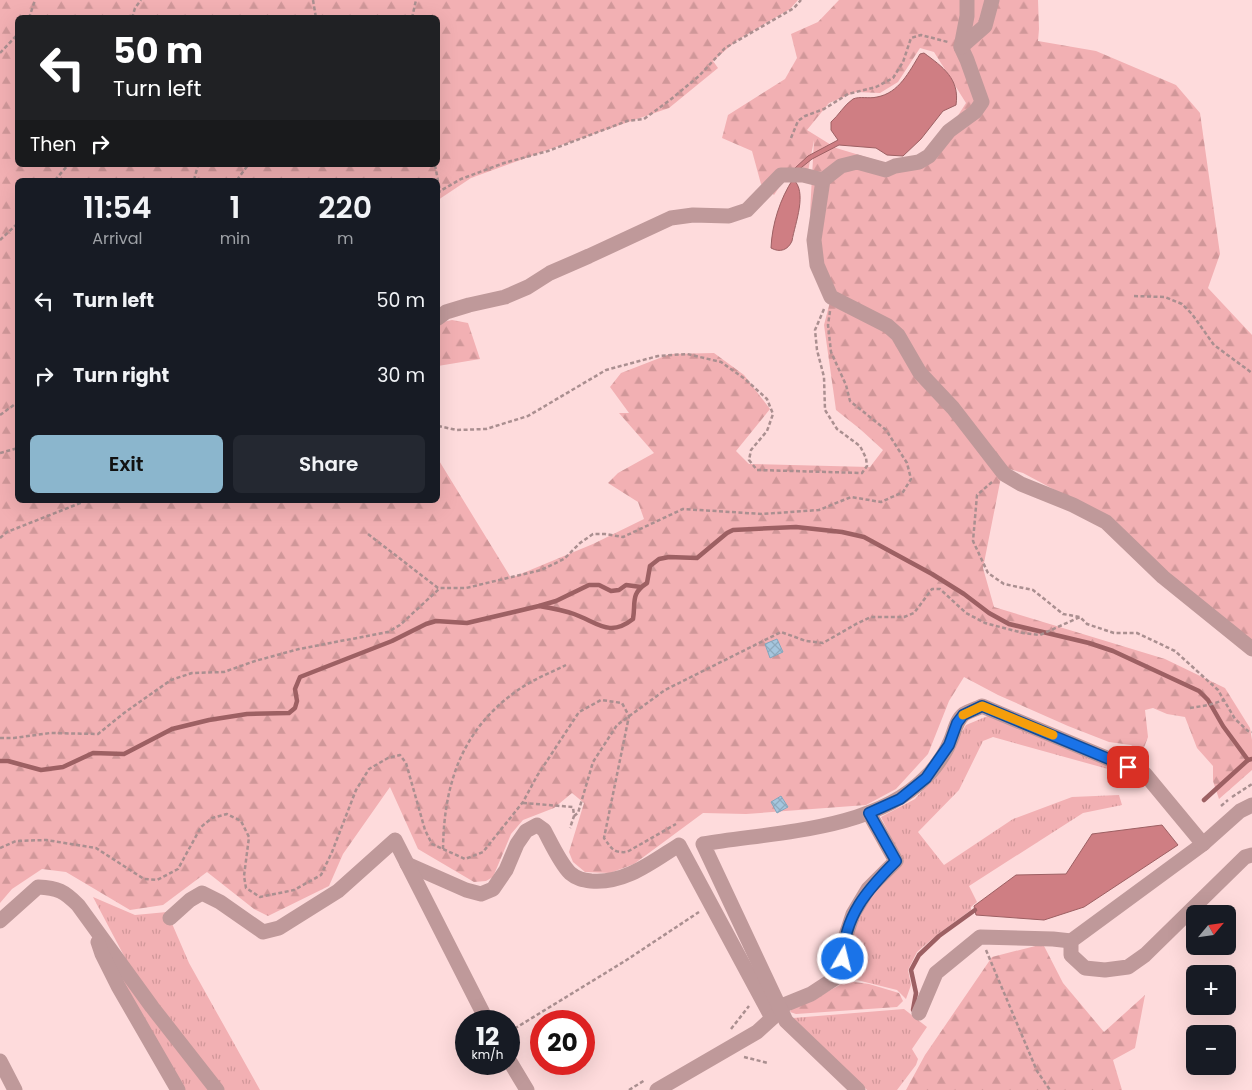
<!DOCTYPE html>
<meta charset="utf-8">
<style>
body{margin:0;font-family:Poppins,sans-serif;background:#242831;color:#f1f3f6;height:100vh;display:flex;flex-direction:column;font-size:19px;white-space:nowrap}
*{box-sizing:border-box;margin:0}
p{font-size:16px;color:#9ea1a6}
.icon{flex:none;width:28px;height:28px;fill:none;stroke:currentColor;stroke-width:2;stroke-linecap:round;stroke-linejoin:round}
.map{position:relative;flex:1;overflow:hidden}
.panel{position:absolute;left:15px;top:178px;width:425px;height:325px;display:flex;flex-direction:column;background:#171b24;border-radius:8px;box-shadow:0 5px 20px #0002}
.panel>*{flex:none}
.guide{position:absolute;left:15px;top:15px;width:425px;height:152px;border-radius:8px;box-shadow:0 5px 20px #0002;background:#202124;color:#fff;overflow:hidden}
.needle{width:32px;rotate:61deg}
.fabs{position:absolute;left:1186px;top:905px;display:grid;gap:10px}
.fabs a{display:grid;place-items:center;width:50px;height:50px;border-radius:8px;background:#171b24;box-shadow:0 5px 20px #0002;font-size:25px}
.speed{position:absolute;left:455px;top:1010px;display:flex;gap:10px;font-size:25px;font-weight:700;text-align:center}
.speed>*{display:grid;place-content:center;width:65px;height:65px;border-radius:50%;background:#171b24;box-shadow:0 5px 20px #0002;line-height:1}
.speed small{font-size:12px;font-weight:400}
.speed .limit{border:8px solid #d22;background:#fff;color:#111}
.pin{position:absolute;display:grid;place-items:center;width:42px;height:42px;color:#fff;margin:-21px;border-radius:10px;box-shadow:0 2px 8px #0006}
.me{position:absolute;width:55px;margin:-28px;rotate:8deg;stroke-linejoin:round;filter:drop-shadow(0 0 4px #0008)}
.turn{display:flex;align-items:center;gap:18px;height:105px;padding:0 15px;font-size:22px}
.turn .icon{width:65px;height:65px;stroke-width:2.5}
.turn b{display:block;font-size:35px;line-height:42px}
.then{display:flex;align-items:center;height:48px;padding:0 15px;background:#0003;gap:10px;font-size:19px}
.eta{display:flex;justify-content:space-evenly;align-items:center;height:85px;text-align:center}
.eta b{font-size:30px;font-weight:600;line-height:35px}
.action{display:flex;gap:10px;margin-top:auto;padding:10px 15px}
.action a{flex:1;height:58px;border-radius:8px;background:#8bb6cd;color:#111;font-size:20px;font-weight:600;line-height:58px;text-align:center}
.action a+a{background:#242831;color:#f1f3f6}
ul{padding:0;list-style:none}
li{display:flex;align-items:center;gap:15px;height:75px;padding:0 15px}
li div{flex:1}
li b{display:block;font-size:19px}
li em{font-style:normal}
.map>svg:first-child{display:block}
.grass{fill:url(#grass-tufts)}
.forest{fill:url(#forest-firs);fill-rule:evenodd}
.water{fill:#cf7e83;stroke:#9d6063}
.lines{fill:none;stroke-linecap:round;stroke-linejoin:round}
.stream{stroke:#9d6063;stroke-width:4.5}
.building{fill:url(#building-cross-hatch);stroke:#85a5bc}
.path{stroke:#aa8f90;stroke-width:2.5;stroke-dasharray:4 2.5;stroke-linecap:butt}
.minor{stroke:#bf999a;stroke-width:15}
.route-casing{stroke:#114b97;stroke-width:12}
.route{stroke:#1a73e8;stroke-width:9}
.slow{stroke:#f59e0b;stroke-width:9}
</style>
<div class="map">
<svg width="1252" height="1090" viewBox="0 0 1252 1090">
<defs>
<pattern id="grass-tufts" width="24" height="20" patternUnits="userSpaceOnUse" patternTransform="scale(1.25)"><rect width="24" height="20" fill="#f2b0b3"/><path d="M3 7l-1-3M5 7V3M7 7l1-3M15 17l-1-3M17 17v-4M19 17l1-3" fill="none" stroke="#d09799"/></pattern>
<pattern id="forest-firs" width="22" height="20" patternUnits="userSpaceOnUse" patternTransform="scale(1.25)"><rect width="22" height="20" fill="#f2b0b3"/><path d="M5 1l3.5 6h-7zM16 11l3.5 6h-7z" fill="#d09799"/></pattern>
<pattern id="building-cross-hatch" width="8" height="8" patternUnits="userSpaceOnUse" patternTransform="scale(1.25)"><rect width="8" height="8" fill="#a5c6de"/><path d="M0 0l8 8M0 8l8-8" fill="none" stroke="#8eaabe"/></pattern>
</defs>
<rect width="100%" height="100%" fill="#fedbdc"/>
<g class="grass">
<path d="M990,715L1121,768L1119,775L1112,776L1108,769L993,737L983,741L959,790L918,832L944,865L1013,819L1072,797L1119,795L1122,805L1083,813L969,886L977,902L971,907V910L938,934L917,952L908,970L911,985L906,999L897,990L849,978C845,922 867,899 903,862L881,817L915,799L935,776L966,725Z"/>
<polygon points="93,897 135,915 167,912 189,963 260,1090 222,1090 132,971"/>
<polygon points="113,960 212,1090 184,1090 134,1004"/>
<polygon points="904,1009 927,1027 912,1049 918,1059 916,1065 897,1090 867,1090 793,1018"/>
</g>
<g class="forest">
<path d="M0,0H798L790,9L736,41L713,61L718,68L669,108L553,148L471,178L438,200V180H18V500H438V459L511,578L593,544L644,519L638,502L608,483L618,473L654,453L619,413H629L610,387L621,373L670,354L714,353L744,375L770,409L736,451L749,464L870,467L883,450L860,429L836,410L824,325L831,298L810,213L814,140L806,182L788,174L774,195L761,184L752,151L722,138L728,115L785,79L797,58L791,34L818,22L839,0H1038L1039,29L1038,41L1096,51L1176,85L1200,113L1220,254L1208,288L1252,335V642L1081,504L1023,473L1003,467L983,568L994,607L1165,659L1225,688L1250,728L1252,740V770L1219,799L1213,781V766L1197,748L1185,717L1167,714L1153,708L1145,710L1148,737L1142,753L1131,745L1109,742L1068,726L998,695L964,677L949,701L928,754L896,789L866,805L746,814L703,813L634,864L610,873L585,872L573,862L569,852L584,803L572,793L554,808L523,820L511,834L493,877L486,881L474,882L418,849L390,787L343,854L329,886L268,916L254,909L207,872L163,905L130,910L66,872L42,869L12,889L0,903ZM18,18H438V165H18ZM920,48L934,52L966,103L939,145L896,166L836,148L807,130L829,103L856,92L880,93L898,82Z"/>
<polygon points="452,320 468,323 480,359 438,366 438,323"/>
<polygon points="1043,944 1063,983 1104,1032 1145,995 1135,1048 1113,1060 1122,1090 906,1090 925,1055 992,957"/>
<polygon points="847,981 869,984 899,993 903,1001 897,1007 796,1014 790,1012 793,1006 816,998"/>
</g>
<g class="water">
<path d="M924,53C943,67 960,79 956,105L943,111L921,139L903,156L887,155L876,148L839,145L812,159L797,171L795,168L808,156L838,140L831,130V122C839,115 844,105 853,99C860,96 869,99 877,97C899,93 909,72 920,54Z"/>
<path d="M793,179C808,192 795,223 792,241C788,250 780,253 771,248C772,224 780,199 793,179Z"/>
<polygon points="1162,825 1178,845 1084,907 1044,920 976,915 974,906 1016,875 1066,874 1092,834"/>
</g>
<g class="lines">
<g class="stream">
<path d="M539,606C551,608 563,610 574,614C597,622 609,638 633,619C636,602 630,594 647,583L650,566L659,559L669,557L697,558L727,533L733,530L796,527L842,532L864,537L932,574L964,594L989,613L1009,624L1089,643L1113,651L1199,691L1208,700L1223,726L1248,760L1252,759"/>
<polyline points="0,761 8,761 41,770 63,767 93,753 124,754 172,729 209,720 247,714 289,713 295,708 297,701 295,689 300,677 392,641 426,624 436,621 467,623 539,606 556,601 589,585 599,585 611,591 619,590 626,585 641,587"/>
<polyline points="1204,800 1248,760"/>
<polyline points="913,1010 916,993 911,970 919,955 939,936 975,910"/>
</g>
</g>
<g class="building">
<polygon points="777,639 783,652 770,658 765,644"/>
<polygon points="781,796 788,807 777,813 771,802"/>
</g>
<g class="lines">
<g class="path">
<polyline points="313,0 316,18"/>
<polyline points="29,18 35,0"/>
<polyline points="132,18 135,8 141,0"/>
<polyline points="412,18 416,0"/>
<polyline points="0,53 18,34"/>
<polyline points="791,138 798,121 805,116 824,109 848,94 876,87 893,78 903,62 911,38 921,35 948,42"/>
<polyline points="435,165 440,191"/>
<polyline points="55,180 68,165"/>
<polyline points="194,180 198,165"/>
<polyline points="237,180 248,165"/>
<polyline points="438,194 440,191 461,179 504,163 548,151 627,121 644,119 670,100 699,76 725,48 794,8 801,0"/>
<polyline points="0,240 18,223"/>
<polyline points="1134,296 1165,297 1182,304 1192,314 1214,345 1252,373"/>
<polyline points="0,415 18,402"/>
<polyline points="438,426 457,430 486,429 528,416 606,370 658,356 687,354 721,362 745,379 767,399 773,414 767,431 751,450 749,460 757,470 862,473 867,466 866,458 860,446 837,429 825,410 824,377 817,350 815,330 824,309"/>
<polyline points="0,453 18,448"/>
<polyline points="992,482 977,495 973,541 988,573 1004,584 1033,590 1063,614 1080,617 1087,624 1114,633 1137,633 1175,651 1218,690 1235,719 1248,731 1252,732"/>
<polyline points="368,534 438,588 466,588 541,570 564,559 580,543 593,534 605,534 623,537 683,509 762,514 819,510 851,497 881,502 903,492 911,479 907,463 886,430 850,401 846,385 831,352 828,325 830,311"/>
<polyline points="0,538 7,532 88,500"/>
<polyline points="1190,708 1209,705 1224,700"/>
<polyline points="0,738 14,738 50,733 98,734 124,713 171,680 192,673 224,672 255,661 299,649 388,632 400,625 439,589"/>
<polyline points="1232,797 1252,784"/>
<polyline points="523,803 573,807 574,816 570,828"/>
<polyline points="1221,806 1228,800"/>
<polyline points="574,816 578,813 593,762 617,725 665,690 781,632 806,641 823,643 856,624 871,617 904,617 914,613 932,589 940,589 966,613 985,623 1023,633 1040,635 1080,617"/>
<path d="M0,848L16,841L46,840L96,848L144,879L157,880L178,869L201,827L212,818L227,814L241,821L249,837L244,876L246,888L260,897L294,890L321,875L332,852L356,790L369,769L388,758L400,755L406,763L425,830L432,844L465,859L483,852L523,802L537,776L579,712L601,700L622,703L629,716L604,838C612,849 613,853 627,852L676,824"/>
<path d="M443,849C444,783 462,729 518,690C532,680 550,673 566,665"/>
<polyline points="986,950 1037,1071 1050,1090"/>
<polyline points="731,1029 749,1006"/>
<polyline points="509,1032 625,961 699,912"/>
<polyline points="744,1057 768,1063"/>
<polyline points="629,1090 645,1080"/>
</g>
<g class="minor">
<polyline points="967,0 967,16 961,47 967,60 982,102 975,112 949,131 929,156 919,162 895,166 886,170 857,162 841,166 823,180 814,240 817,265 831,297 888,326 898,335 920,373 953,408 1004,474 1021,484 1073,505 1106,522 1163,577 1252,649"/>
<polyline points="961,47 985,26 992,0"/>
<polyline points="438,318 446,312 469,305 505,297 528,287 550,273 589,256 671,218 693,215 729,216 747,210 781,175 803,175 823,180"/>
<polyline points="1252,805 1240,811 1203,844 1071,941 1071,955 1085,968 1105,970 1128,967 1145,955 1245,857 1252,855"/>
<path d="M407,864L466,890L481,894L493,889L506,870L517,844L526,831L537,825L544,830C551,843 560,863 570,873C577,879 583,880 591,881C625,884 652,862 679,845L772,1018"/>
<polyline points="170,918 190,900 202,893 220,902 263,932 279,928 338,891 395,840 487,1021"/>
<path d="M0,921L38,887C58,888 64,891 78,905L152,1007L217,1090"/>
<polyline points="98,942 102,954 118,986 178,1090"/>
<polyline points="779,1007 811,994 843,973 843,944 853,914 868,889 896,861 869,813"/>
<polyline points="919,1013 936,973 980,937 1053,939 1071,941"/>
<polyline points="509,1060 527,1090"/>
<polyline points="0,1061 15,1090"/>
<polyline points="657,1090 757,1032 779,1012"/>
<path d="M858,1090L786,1021L703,844C772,832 873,831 925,778C933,771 945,754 949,744C954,735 955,721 964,714C969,711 976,709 982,706L1145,774L1203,844"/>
</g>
</g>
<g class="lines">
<defs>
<path id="route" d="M843,959C844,916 867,890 896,861L869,813L900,799L926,778L949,745L957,723L963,715L982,706L1128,767"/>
</defs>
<use href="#route" class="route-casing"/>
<use href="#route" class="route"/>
<polyline class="slow" points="963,715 982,706 1053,735"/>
</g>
</svg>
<div class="fabs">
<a><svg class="needle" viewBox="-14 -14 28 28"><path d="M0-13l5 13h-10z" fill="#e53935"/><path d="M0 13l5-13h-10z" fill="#9ea1a6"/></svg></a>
<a>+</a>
<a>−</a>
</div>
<div class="speed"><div>12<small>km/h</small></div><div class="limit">20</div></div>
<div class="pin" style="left:1128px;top:767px;background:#d93025"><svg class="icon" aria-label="arrive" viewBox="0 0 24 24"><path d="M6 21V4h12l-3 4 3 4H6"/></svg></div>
<svg class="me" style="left:843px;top:959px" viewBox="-20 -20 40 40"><circle r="17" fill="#1a73e8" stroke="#fff" stroke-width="3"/><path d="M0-11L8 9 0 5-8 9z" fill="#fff"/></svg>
<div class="guide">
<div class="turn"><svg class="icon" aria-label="left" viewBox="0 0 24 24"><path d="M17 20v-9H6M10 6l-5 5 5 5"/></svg><div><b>50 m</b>Turn left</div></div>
<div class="then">Then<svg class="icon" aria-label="right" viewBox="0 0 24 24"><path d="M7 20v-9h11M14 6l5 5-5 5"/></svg></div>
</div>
<section class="panel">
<div class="eta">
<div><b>11:54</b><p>Arrival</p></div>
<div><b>1</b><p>min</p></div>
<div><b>220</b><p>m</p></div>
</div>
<ul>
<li><svg class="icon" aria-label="left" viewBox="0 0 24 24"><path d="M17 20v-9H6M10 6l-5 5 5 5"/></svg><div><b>Turn left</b></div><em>50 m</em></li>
<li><svg class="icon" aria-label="right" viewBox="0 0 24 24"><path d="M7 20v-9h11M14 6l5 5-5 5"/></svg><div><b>Turn right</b></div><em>30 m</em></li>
</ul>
<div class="action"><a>Exit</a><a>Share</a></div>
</section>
</div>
